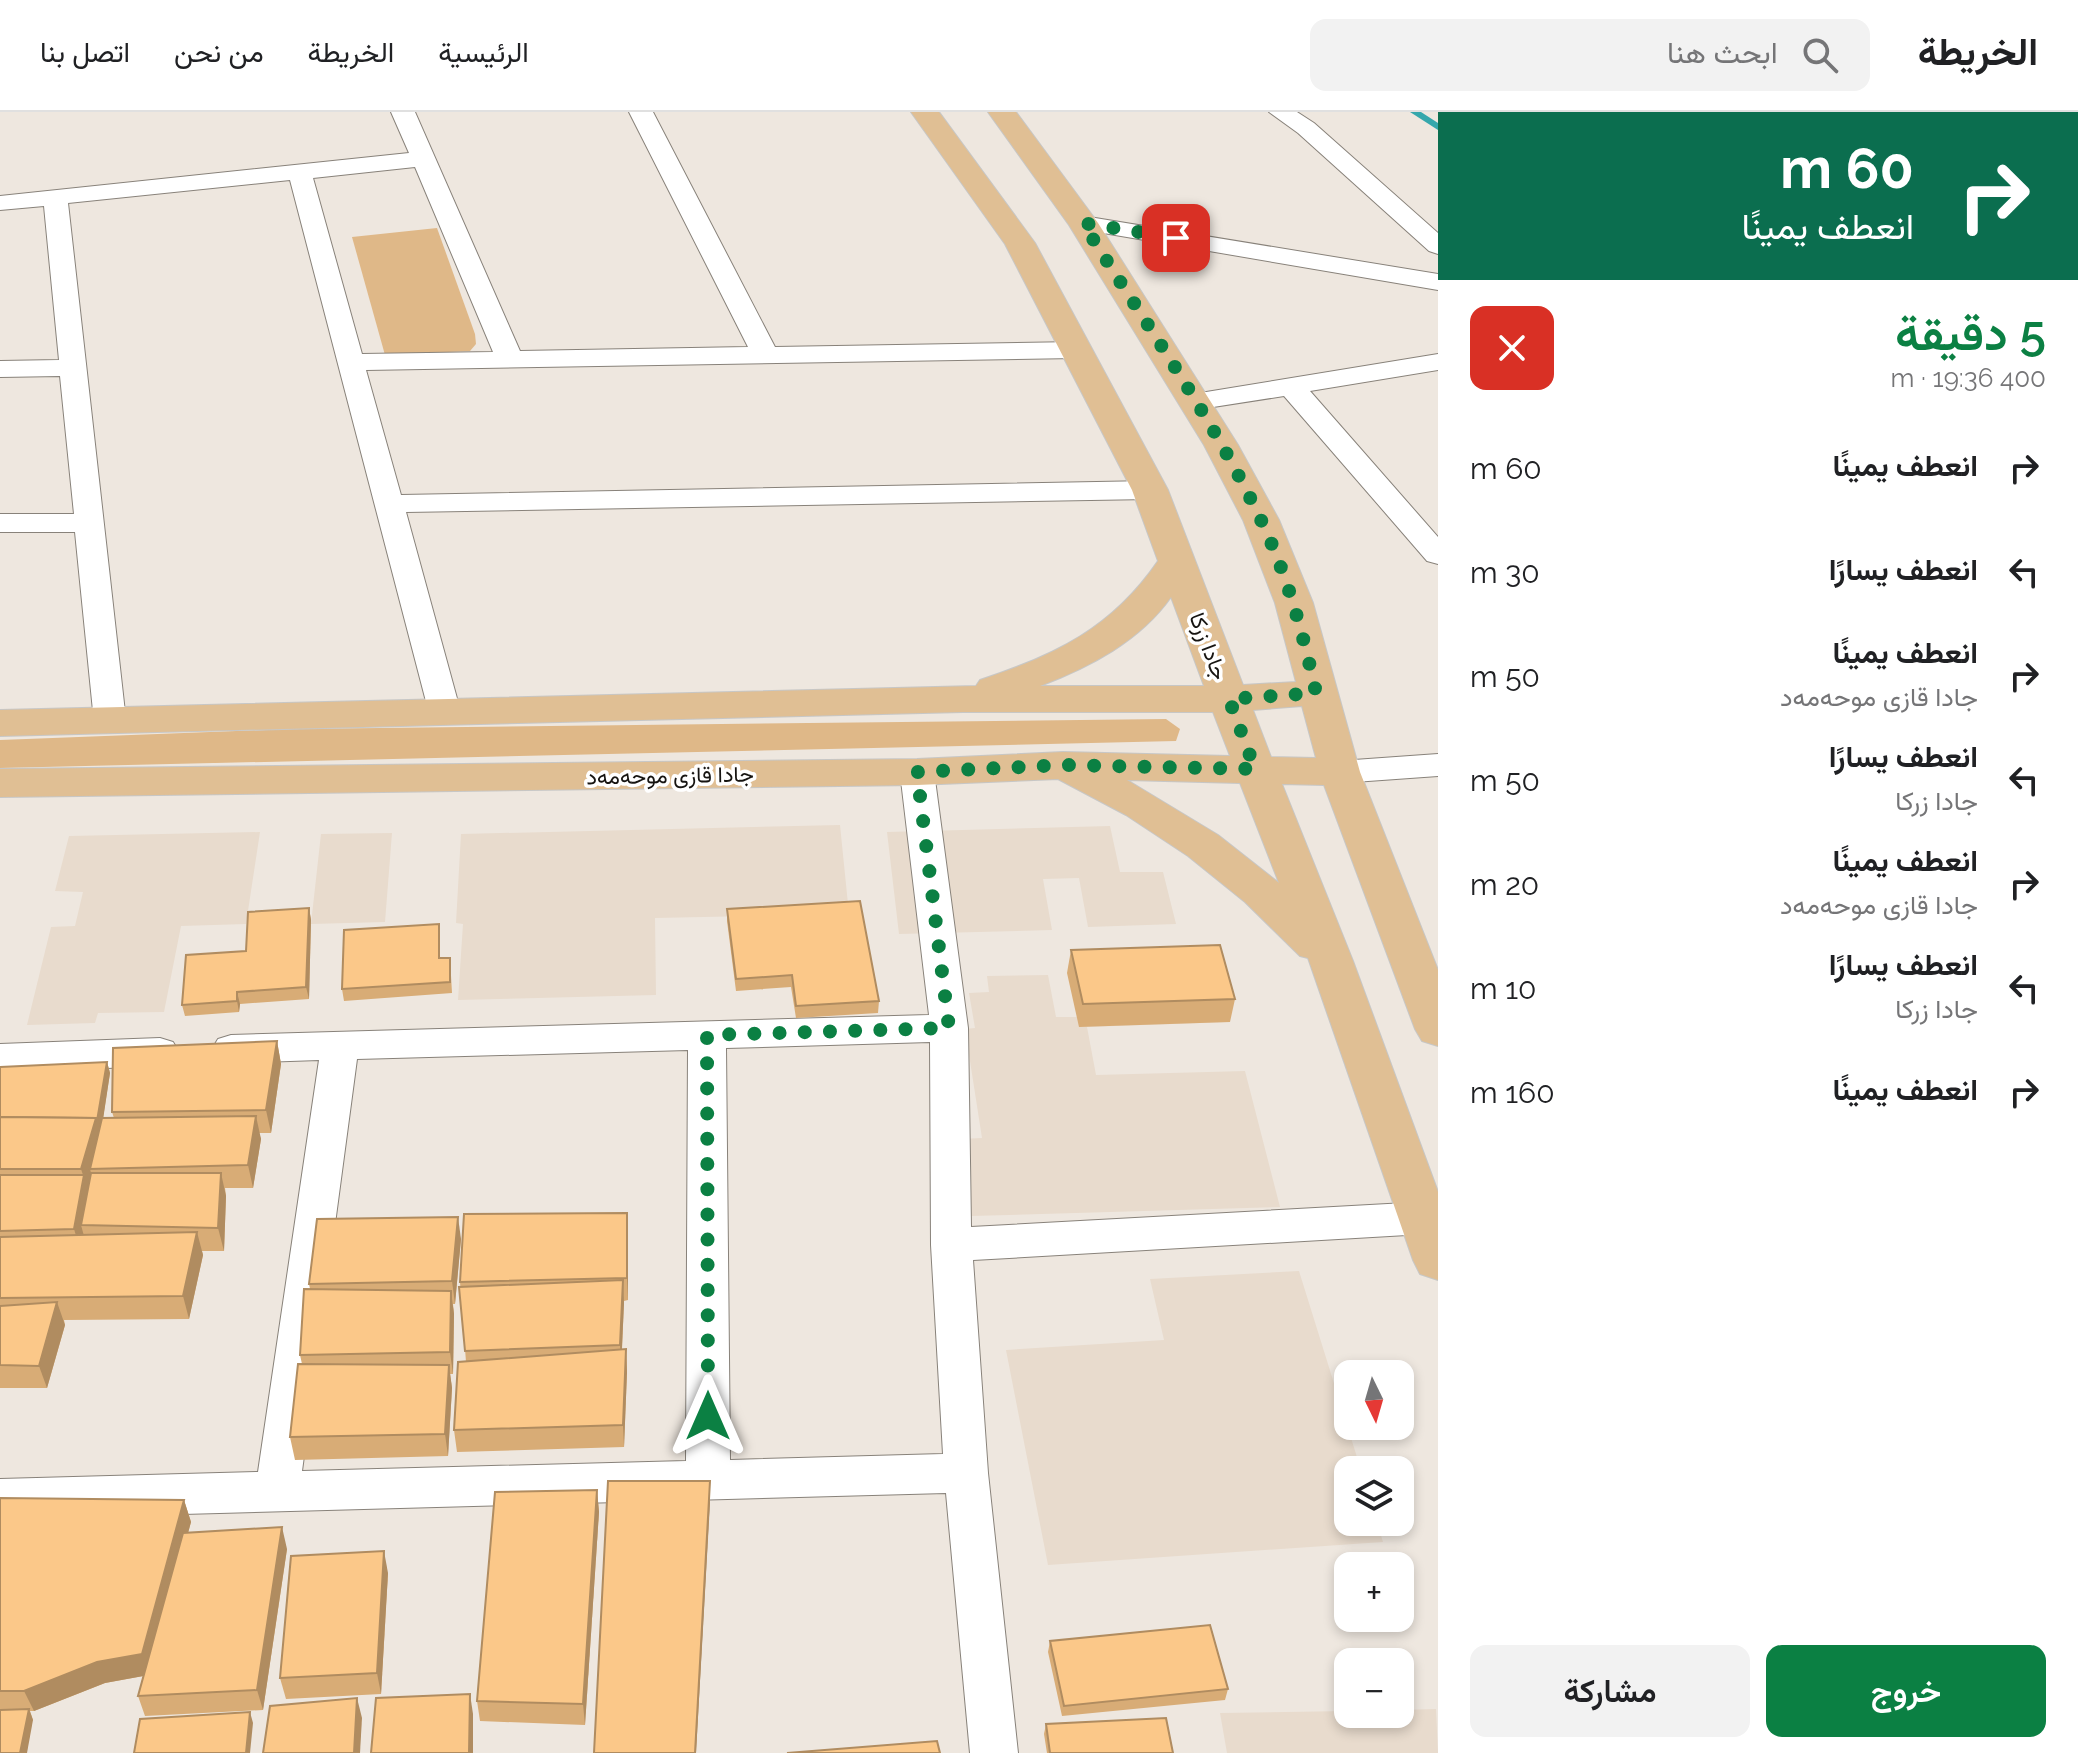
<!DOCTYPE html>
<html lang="ar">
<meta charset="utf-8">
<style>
body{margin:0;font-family:Raleway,Vazirmatn,sans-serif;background:#f2f2f2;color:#202124;direction:rtl;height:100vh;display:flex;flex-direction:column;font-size:30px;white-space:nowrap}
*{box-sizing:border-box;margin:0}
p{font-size:26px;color:#757577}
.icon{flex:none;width:44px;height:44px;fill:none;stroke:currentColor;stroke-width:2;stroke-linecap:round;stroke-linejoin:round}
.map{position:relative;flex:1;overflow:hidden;direction:ltr}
.drawer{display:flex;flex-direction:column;background:#fff;width:640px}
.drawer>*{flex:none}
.guide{background:#0b6e4f;color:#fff;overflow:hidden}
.needle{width:52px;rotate:175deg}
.controls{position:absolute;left:1334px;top:1248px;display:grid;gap:16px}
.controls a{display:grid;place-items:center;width:80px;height:80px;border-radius:16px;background:#fff;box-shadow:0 4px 12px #0003;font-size:40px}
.pin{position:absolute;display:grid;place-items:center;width:68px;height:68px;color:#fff;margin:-34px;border-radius:16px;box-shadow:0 4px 12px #0006}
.me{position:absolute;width:88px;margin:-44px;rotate:0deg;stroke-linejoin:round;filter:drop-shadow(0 0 6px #0008)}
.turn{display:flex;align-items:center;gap:28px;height:168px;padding:0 32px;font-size:36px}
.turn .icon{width:104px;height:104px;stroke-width:2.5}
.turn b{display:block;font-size:56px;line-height:68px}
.round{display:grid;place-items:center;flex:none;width:84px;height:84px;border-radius:16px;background:#f2f2f2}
.headline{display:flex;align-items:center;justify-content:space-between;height:136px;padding:0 32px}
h1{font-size:48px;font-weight:600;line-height:60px;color:#0b8043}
.cta{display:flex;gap:16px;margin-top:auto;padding:16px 32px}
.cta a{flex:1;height:92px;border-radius:16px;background:#0b8043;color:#fff;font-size:32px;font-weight:600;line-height:92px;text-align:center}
.cta a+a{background:#f2f2f2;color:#202124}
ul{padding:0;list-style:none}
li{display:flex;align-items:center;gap:24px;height:104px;padding:0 32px}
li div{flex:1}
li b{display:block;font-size:30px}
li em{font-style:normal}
header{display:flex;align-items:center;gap:48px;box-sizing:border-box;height:112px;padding:0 40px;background:#fff;border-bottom:2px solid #e0e0e0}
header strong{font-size:38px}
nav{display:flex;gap:44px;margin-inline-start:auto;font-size:28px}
.search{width:560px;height:72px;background:#f2f2f2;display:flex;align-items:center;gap:20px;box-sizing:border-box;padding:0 28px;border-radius:16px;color:#757577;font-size:30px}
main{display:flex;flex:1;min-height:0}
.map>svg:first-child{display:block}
.built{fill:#e8dbcd}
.green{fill:#dfb888}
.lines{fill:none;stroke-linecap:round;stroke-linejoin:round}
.stream{fill:#35a7ac;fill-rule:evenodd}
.street-casing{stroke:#88827a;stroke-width:2}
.primary-casing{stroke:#c7c7c6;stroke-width:2}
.street{fill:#fff;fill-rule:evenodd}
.primary{fill:#e0bf94;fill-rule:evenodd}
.wall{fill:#d8ac76}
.shaded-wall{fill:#b08c60}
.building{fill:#fbc889;stroke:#b08c60;stroke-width:2}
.route{stroke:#0b8043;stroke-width:14;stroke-dasharray:0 25.2}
.labels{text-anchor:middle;stroke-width:7;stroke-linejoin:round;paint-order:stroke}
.street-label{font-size:22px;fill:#161411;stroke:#fff}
</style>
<header>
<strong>الخريطة</strong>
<div class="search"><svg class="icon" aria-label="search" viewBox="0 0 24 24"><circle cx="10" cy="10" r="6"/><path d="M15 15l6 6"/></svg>ابحث هنا</div>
<nav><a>الرئيسية</a><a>الخريطة</a><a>من نحن</a><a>اتصل بنا</a></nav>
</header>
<main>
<section class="drawer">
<div class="guide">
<div class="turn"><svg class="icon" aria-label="right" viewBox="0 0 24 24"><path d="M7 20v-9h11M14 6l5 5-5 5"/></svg><div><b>60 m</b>انعطف يمينًا</div></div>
</div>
<div class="headline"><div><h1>5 دقيقة</h1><p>400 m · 19:36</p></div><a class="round" style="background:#d93025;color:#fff"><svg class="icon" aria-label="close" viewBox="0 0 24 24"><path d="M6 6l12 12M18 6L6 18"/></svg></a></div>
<ul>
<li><svg class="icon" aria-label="right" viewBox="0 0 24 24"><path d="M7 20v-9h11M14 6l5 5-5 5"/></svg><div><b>انعطف يمينًا</b></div><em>60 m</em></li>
<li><svg class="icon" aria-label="left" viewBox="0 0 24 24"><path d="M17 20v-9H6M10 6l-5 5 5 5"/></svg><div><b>انعطف يسارًا</b></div><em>30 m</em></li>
<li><svg class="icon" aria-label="right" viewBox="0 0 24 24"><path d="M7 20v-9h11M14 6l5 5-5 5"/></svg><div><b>انعطف يمينًا</b><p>جادا قازی موحەمەد</p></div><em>50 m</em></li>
<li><svg class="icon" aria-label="left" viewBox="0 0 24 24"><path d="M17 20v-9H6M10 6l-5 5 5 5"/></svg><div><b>انعطف يسارًا</b><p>جادا زرکا</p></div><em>50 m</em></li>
<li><svg class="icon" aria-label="right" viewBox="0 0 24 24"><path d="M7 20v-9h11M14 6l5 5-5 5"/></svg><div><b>انعطف يمينًا</b><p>جادا قازی موحەمەد</p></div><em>20 m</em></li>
<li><svg class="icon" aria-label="left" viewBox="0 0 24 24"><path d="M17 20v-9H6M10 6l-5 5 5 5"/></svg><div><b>انعطف يسارًا</b><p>جادا زرکا</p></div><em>10 m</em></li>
<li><svg class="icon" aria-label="right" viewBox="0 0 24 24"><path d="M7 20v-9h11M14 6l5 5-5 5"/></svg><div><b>انعطف يمينًا</b></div><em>160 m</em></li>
</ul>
<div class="cta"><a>خروج</a><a>مشاركة</a></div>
</section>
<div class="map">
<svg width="1438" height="1641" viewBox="0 0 1438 1641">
<rect width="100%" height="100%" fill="#eee7df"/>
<g class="built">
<polygon points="840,713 849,802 655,806 656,883 458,888 463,812 456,811 461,722"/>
<polygon points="1110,714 1120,760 1163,760 1176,812 1088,815 1079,766 1043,767 1052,818 899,822 887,720"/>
<polygon points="260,720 246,812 181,814 164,900 98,901 95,911 27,913 51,815 75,814 83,780 55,779 69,724"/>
<polygon points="392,721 385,810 311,812 321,722"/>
<polygon points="1215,856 1230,910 1087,915 1096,963 1245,959 1280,1095 971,1104 961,1027 982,1026 965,917 975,916 969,881 989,880 987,864 1048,863 1056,905 1076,905"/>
<polygon points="1299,1159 1361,1358 1348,1358 1348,1410 1377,1410 1383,1430 1048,1453 1006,1238 1164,1228 1150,1167"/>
<polygon points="1436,1597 1438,1641 1227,1641 1220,1601 1348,1599 1348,1602 1400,1602 1400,1598"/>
</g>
<g class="green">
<polygon points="437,116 475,222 476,232 470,239 385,243 352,125"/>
<polygon points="1166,607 1180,617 1176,629 0,656 0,628 292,617"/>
</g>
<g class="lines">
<polygon class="stream" points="1410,0 1421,0 1438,11 1438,18"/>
<defs>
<g id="street">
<path d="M391,0H415L520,239L748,235L629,0H653L775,235L1076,230L1086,232L1089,238L1086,244L1076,246L366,258L401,383L1150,369L1160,372L1165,378L1160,384L1150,387L406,400L461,601L457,608L445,611L433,608L429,601L290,68L68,91L126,609L122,616L110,620L98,616L94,609L75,420H0V402H74L60,264L0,265V249L59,248L44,94L0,98V84L409,41ZM415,55L493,240L362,242L313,66Z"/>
<polygon points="1269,0 1297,0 1314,11 1438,121 1438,142 1429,139 1298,21"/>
<polygon points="1083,104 1438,162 1438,178 1074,116 1071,111 1074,106"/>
<polygon points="1438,242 1438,258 1310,279 1438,425 1438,452 1427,449 1284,284 1194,298 1184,296 1180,290 1184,284 1194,282"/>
<polygon points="1438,642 1438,664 1340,671 1328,668 1323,660 1328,652 1340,649"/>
<path d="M917,649L929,652L934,660L968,916L971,1115L1424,1090L1438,1095V1117L1424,1122L973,1148L988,1361L1018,1641H970L946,1381L0,1407V1367L258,1360L319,948L231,951L218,947L212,937L218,927L231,923L929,903L900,660L905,652ZM930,930L931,1133L943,1342L730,1348L726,936ZM688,938L686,1349L302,1359L357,947Z"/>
<polygon points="160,926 173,930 179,940 173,950 160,954 0,960 0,932"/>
</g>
<path id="primary" d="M911,0H939L1035,131L1168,378L1243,573L1296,570L1275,491L1243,408L1204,333L1069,113L988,0H1016L1098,111L1238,333L1279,408L1313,491L1360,660L1438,858V934L1422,929L1415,917L1324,673L1282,672L1353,849L1438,1080V1168L1420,1162L1413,1148L1308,846L1300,844L1245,790L1188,744L1126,703L1058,667L917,673L0,685V657L917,647L1063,640L1230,644L1213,600H963L0,624V598L976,574L980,568C1056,543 1112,516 1158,449L1132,378L1005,132ZM1171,485L1204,574H1040C1090,555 1140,529 1171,485ZM1302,594L1316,646L1271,645L1253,598ZM1127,668L1240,671L1279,771L1218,723Z"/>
</defs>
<use href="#street" class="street-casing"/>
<use href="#primary" class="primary-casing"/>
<use href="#street" class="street"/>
<use href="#primary" class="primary"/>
</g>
<g class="wall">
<polygon points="309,796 311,808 309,887 240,892 239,900 185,904 182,893 246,839"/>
<polygon points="727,797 879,889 878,901 796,906 791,875 736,879 727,809"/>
<polygon points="440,824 440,846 450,846 452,881 344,889 342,877"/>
<polygon points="1071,838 1235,887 1230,910 1079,915 1067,861"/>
<polygon points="277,929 281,952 271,1021 259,1021 261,1027 253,1076 225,1076 226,1084 224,1139 202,1139 203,1143 189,1207 64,1208 65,1213 47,1276 0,1276 0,955 107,950 110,961 103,1006 114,1006 112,1000"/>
<polygon points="628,1124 628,1188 624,1189 622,1238 626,1237 627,1260 624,1335 457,1340 454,1318 466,1250 460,1170"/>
<polygon points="461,1127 455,1192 453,1192 454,1202 453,1262 450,1262 452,1276 448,1344 295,1348 290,1325 302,1252 300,1243 310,1177 309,1172"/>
<polygon points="597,1378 599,1400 585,1613 480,1609 477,1589"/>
<polygon points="0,1386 184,1388 191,1410 188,1421 287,1437 263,1598 145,1604 138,1584 143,1564 105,1571 34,1599 30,1599 33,1608 0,1641"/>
<polygon points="388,1461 381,1582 286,1587 280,1566"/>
<polygon points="1050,1529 1228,1577 1225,1588 1062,1604 1048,1540"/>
<polygon points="1046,1612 1173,1641 1047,1641 1044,1622"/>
</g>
<g class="shaded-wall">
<polygon points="309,796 311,808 309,887 306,875"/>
<polygon points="439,812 440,824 440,858 439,846"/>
<polygon points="237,880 240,892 239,900 237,889"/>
<polygon points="277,929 281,952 271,1021 266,998"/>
<polygon points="107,950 110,961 101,1021 90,1057 92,1065 81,1113 84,1124 81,1140 74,1117 84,1066 81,1057"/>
<polygon points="256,1004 261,1027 253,1076 248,1053"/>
<polygon points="221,1061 226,1084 224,1139 218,1116"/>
<polygon points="627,1101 628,1124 628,1188 627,1166"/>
<polygon points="458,1105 461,1127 455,1192 452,1169"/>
<polygon points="197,1120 203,1143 189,1207 183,1184"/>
<polygon points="623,1168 624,1191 621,1255 620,1233"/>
<polygon points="451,1179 454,1202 453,1262 450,1240"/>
<polygon points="57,1190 65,1213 47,1276 39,1254"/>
<polygon points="626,1237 627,1260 624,1335 623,1313"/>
<polygon points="449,1253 452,1276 448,1344 445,1322"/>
<polygon points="710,1369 710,1391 696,1641 695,1641"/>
<polygon points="597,1378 599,1400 585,1613 583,1592"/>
<polygon points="184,1388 191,1410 149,1563 105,1571 34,1599 24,1579 97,1550"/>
<polygon points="282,1415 287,1437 263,1598 257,1578"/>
<polygon points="384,1439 388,1461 381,1582 377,1561"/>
<polygon points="470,1582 473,1602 473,1641 469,1641"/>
<polygon points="357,1586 362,1606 360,1641 354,1641"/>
<polygon points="29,1597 33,1608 27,1641 20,1641"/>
<polygon points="250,1600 253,1611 250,1641 246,1641"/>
</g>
<g class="building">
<polygon points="860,789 879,889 796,894 792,863 736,867 727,797"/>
<polygon points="309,796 306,875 237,880 237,889 182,893 186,843 246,839 248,800"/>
<polygon points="439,812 439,846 450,846 450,870 342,877 344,818"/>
<polygon points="1220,833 1235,887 1083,892 1071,838"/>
<polygon points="277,929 266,998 112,1000 113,936"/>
<polygon points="107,950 97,1009 96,1006 0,1005 0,955"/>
<polygon points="256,1004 248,1053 90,1057 102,1006"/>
<polygon points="0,1005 96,1006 81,1057 0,1057"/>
<polygon points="91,1061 221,1061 218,1116 81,1113"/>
<polygon points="0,1063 84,1063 74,1117 0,1119"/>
<polygon points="627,1101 627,1166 460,1170 464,1102"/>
<polygon points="458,1105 452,1169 309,1172 317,1107"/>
<polygon points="197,1120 183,1184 0,1186 0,1125"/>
<polygon points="623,1168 620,1233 465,1239 459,1175"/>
<polygon points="304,1177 451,1179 450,1240 300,1243"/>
<polygon points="57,1190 39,1254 0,1253 0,1194"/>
<polygon points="626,1237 623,1313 454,1318 458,1250"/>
<polygon points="298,1252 449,1253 445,1322 290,1325"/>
<polygon points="608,1369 710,1369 695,1641 594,1641"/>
<polygon points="597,1378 583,1592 477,1589 495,1380"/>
<polygon points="0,1386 184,1388 142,1542 97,1550 24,1579 0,1579"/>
<polygon points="282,1415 257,1578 138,1584 183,1421"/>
<polygon points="384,1439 377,1561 280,1566 291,1444"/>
<polygon points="1210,1513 1228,1577 1064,1594 1050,1529"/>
<polygon points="470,1582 469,1641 371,1641 376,1586"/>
<polygon points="357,1586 354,1641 263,1641 270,1594"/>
<polygon points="29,1597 20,1641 0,1641 0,1598"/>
<polygon points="250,1600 246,1641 134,1641 140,1607"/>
<polygon points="1166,1606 1173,1641 1050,1641 1046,1612"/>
<polygon points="937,1629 940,1641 787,1641"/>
</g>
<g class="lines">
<path class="route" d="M708,1304L707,923L949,916L917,660L1063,653L1255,657L1229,587L1316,581C1303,521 1287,462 1260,406C1211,303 1143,208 1083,111L1176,126"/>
</g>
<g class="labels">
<g class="street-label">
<text transform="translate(1209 534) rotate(69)" y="8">جادا زرکا</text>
<text transform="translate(670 663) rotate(-1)" y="8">جادا قازی موحەمەد</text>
</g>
</g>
</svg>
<div class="controls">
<a><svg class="needle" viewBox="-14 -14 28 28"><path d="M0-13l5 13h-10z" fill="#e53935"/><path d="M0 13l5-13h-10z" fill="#757577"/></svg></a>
<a><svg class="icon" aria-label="layers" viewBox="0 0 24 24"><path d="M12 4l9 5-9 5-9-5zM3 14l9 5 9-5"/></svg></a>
<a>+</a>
<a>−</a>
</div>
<div class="pin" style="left:1176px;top:126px;background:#d93025"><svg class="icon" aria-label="arrive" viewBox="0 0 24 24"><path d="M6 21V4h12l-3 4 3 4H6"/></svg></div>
<svg class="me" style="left:708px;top:1304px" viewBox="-20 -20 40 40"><path d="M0-17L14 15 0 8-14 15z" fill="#0b8043" stroke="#fff" stroke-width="4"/></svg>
</div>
</main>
